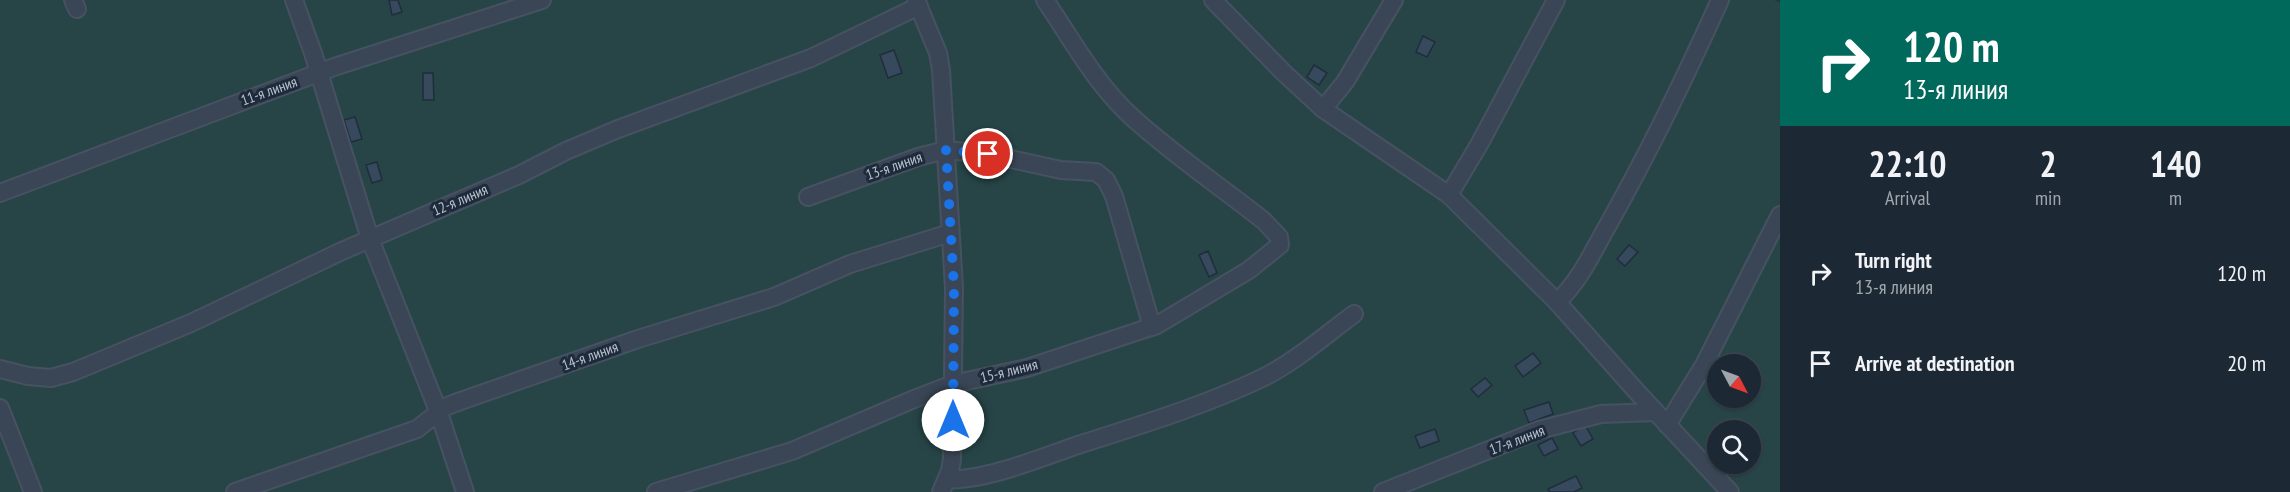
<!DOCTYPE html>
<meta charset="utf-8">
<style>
body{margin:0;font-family:"PT Sans Narrow",sans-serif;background:#293440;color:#f1f3f6;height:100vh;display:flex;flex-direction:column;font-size:22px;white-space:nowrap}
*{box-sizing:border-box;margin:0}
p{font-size:20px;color:#a0a6ac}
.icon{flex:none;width:33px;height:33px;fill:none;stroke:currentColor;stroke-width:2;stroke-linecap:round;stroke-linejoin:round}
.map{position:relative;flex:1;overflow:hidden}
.drawer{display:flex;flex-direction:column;background:#1c2834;width:510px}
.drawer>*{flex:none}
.top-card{background:#00695c;color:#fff;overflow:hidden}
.needle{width:39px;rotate:131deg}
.fabs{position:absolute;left:1707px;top:354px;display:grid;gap:12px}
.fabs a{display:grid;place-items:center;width:54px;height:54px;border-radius:50%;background:#1c2834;box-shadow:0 2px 4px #0004,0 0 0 2px #3a444f;font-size:30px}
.pin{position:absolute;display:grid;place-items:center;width:51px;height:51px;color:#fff;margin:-26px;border:3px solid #fff;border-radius:50%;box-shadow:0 2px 6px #0007}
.me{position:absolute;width:66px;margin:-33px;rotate:0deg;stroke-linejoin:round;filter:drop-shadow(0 0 4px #0008)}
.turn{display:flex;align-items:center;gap:21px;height:126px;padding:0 24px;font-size:27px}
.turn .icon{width:78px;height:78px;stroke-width:2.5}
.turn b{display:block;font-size:42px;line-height:51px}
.eta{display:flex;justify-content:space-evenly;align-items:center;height:102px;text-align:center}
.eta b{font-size:36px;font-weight:700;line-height:42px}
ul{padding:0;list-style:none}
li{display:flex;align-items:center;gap:18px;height:90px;padding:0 24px}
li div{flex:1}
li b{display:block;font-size:22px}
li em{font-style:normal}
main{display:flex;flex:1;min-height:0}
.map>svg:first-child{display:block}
.green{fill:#274547;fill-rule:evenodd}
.building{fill:#37495d;stroke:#202d3d;stroke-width:1.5}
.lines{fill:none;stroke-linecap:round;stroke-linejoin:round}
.minor-casing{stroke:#465261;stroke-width:20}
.minor{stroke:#3a4655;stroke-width:16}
.route{stroke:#1a73e8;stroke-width:10;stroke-dasharray:0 18}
.labels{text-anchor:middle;stroke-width:6;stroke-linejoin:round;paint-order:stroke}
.street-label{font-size:15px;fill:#b8c1ce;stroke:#1e2b3b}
</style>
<main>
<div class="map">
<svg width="1780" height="492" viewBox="0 0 1780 492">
<rect width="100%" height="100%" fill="#253546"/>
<path class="green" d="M0,0H1774L1780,3V492H0ZM1718,364H1750V398H1718ZM1718,430H1750V464H1718Z"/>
<g class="building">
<polygon points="389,0 398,0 402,12 392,15"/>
<polygon points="1423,36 1435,42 1427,57 1416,52"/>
<polygon points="894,50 902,73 888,78 880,55"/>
<polygon points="1314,65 1327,73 1319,85 1307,77"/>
<polygon points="423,73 433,73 434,100 423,100"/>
<polygon points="355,117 362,139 351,142 344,120"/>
<polygon points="377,162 382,180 372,183 366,165"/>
<polygon points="1629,245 1638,252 1625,266 1617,259"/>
<polygon points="1208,251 1217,273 1209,277 1199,255"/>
<polygon points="1533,353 1541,363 1523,377 1515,366"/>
<polygon points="1485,378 1492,385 1478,397 1471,389"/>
<polygon points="1549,402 1553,414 1529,423 1524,410"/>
<polygon points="1585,425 1593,439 1581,446 1573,433"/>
<polygon points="1435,429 1439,441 1420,448 1415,436"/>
<polygon points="1552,438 1558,449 1544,456 1538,445"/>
<polygon points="1576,476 1582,488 1574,492 1550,492 1548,489"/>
</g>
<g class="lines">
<defs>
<g id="minor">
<polyline points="73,0 77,9"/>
<polyline points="294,0 313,53 370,239 439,413 465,492"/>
<polyline points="916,0 938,53 941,70 954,288 952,459 950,471 941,492"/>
<polyline points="1213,0 1283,72 1323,109 1449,195 1557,302 1638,393 1730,492"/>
<polyline points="1323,109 1345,82 1394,0"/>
<polyline points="0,193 334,67 542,0"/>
<polyline points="1449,195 1480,143 1556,0"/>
<polyline points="808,197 918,157 946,150 988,154 1061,170 1096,172 1106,180 1114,196 1152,327"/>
<path d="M1557,302C1580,281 1593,251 1608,225C1649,152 1686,76 1720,0"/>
<polyline points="0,369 28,376 51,378 73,372 191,323 342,251 519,175 566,151 618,129 811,58 919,6"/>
<polyline points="0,408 33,492"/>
<polyline points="1667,425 1704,365 1780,215"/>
<path d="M947,479C981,482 1041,458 1075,446C1137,426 1201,407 1260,379C1294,363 1324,336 1354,314"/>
<polyline points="235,492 417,429 445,407 455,403 638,339 774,297 850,264 950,233"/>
<path d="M656,492L792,451L914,399L953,384L1027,368L1157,325L1249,270L1280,245L1279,237L1264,221C1221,187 1174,155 1133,118C1097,86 1072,40 1045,0"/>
<polyline points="1383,492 1539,430 1601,414 1655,412"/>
</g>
</defs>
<use href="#minor" class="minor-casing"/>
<use href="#minor" class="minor"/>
</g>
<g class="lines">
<polyline class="route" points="953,420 954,288 946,150 988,154"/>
</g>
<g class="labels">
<g class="street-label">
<text transform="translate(269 91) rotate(-20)" y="5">11-я линия</text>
<text transform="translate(894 166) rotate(-19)" y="5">13-я линия</text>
<text transform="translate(460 200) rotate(-23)" y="5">12-я линия</text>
<text transform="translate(590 356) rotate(-20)" y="5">14-я линия</text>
<text transform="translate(1009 371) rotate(-14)" y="5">15-я линия</text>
<text transform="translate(1517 440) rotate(-21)" y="5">17-я линия</text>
</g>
</g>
</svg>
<div class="fabs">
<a><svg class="needle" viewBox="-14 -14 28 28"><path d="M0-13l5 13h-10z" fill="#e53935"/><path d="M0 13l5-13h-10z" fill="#a0a6ac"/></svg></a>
<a><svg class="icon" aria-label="search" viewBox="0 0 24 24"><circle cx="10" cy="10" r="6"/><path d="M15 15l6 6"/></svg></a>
</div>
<div class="pin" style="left:988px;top:154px;background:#d93025"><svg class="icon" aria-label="arrive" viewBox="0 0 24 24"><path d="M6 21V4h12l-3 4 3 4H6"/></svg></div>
<svg class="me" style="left:953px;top:420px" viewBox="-20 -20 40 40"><circle r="19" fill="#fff"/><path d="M0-13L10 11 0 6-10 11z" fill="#1a73e8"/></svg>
</div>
<section class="drawer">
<div class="top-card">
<div class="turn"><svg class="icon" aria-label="right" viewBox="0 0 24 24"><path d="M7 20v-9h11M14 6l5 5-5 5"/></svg><div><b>120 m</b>13-я линия</div></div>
</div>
<div class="eta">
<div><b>22:10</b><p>Arrival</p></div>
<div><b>2</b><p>min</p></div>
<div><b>140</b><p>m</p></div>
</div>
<ul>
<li><svg class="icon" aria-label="right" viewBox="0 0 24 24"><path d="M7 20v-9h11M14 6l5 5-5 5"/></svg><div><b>Turn right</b><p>13-я линия</p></div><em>120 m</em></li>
<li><svg class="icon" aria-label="arrive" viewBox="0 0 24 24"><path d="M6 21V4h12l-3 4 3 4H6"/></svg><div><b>Arrive at destination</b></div><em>20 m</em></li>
</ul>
</section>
</main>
